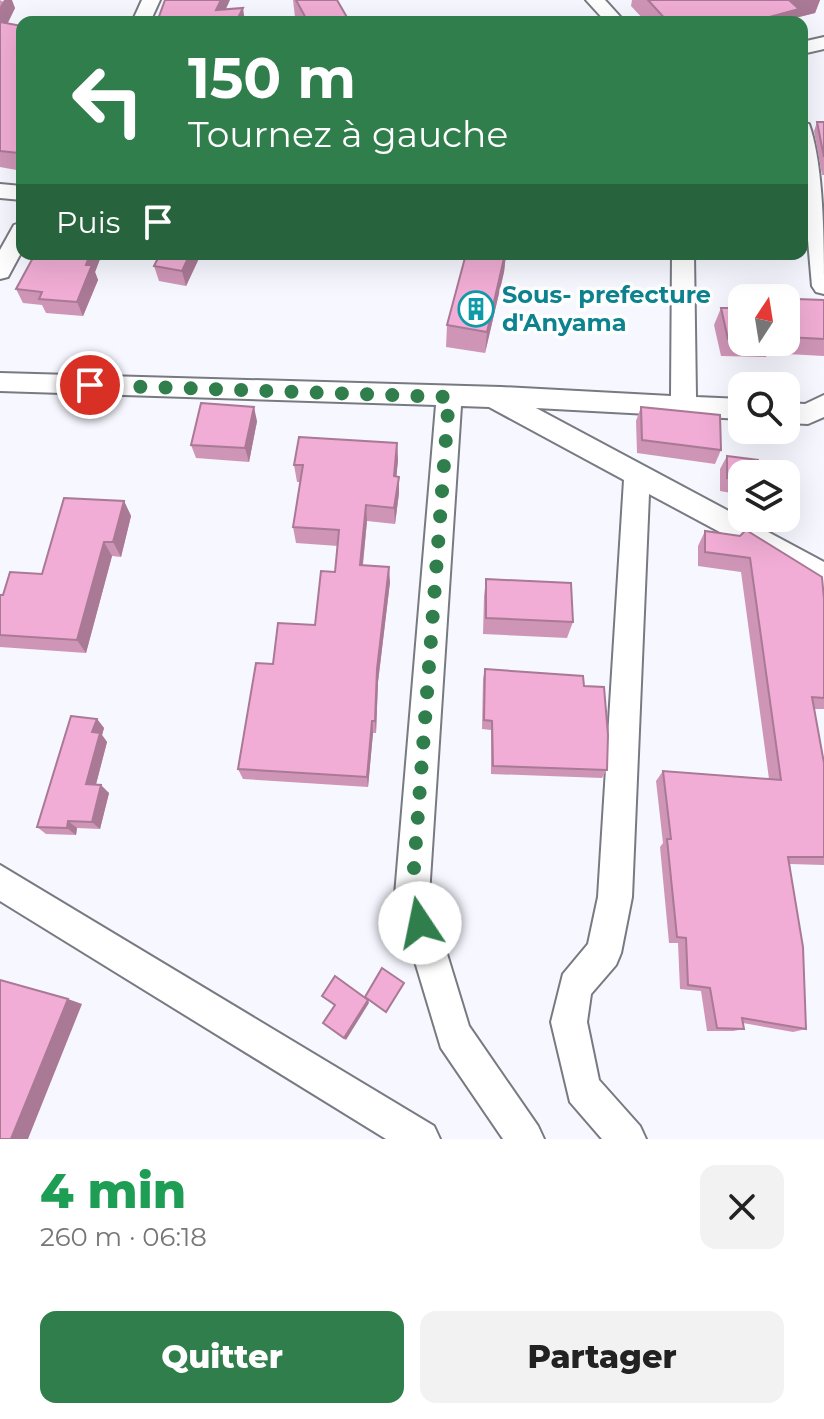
<!DOCTYPE html>
<html lang="fr">
<meta charset="utf-8">
<style>
body{margin:0;font-family:Montserrat,sans-serif;background:#f2f2f2;color:#222;height:100vh;display:flex;flex-direction:column;font-size:30px;white-space:nowrap}
*{box-sizing:border-box;margin:0}
p{font-size:26px;color:#767676}
.icon{flex:none;width:44px;height:44px;fill:none;stroke:currentColor;stroke-width:2;stroke-linecap:round;stroke-linejoin:round}
.map{position:relative;height:1139px;overflow:hidden}
.panel{display:flex;flex-direction:column;background:#fff;flex:1}
.panel>*{flex:none}
.hud{position:absolute;left:16px;top:16px;width:792px;height:244px;border-radius:16px;box-shadow:0 8px 32px #0002;background:#317e4d;color:#fff;overflow:hidden}
.needle{width:52px;rotate:12deg}
.controls{position:absolute;left:728px;top:284px;display:grid;gap:16px}
.controls a{display:grid;place-items:center;width:72px;height:72px;border-radius:16px;background:#fff;box-shadow:0 8px 32px #0002;font-size:40px}
.pin{position:absolute;display:grid;place-items:center;width:68px;height:68px;color:#fff;margin:-34px;border:4px solid #fff;border-radius:50%;box-shadow:0 2px 8px #0007}
.me{position:absolute;width:88px;margin:-44px;rotate:349deg;stroke-linejoin:round;filter:drop-shadow(0 0 6px #0008)}
.turn{display:flex;align-items:center;gap:28px;height:168px;padding:0 40px;font-size:36px}
.turn .icon{width:104px;height:104px;stroke-width:2.5}
.turn b{display:block;font-size:56px;line-height:68px}
.then{display:flex;align-items:center;height:76px;padding:0 40px;background:#0003;gap:16px;font-size:30px}
.round{display:grid;place-items:center;flex:none;width:84px;height:84px;border-radius:16px;background:#f2f2f2}
.head{display:flex;align-items:center;justify-content:space-between;height:136px;padding:0 40px}
h1{font-size:48px;font-weight:800;line-height:60px;color:#1e9e55}
.primary-button{display:flex;gap:16px;margin-top:auto;padding:16px 40px}
.primary-button a{flex:1;height:92px;border-radius:16px;background:#317e4d;color:#fff;font-size:32px;font-weight:800;line-height:92px;text-align:center}
.primary-button a+a{background:#f2f2f2;color:#222}
.map>svg:first-child{display:block}
.lines{fill:none;stroke-linecap:round;stroke-linejoin:round}
.minor-casing{stroke:#787a82;stroke-width:4}
.minor{fill:#fff;fill-rule:evenodd}
.wall{fill:#cf95b7}
.shaded-wall{fill:#a97995}
.building{fill:#f1add5;stroke:#a97995;stroke-width:2}
.route{stroke:#317e4d;stroke-width:14;stroke-dasharray:0 25.2}
.labels{text-anchor:middle;stroke-width:7;stroke-linejoin:round;paint-order:stroke}
.culture-label{font-size:24px;font-weight:bold;fill:#0d838f;stroke:#fff;text-anchor:start}
</style>
<div class="map">
<svg width="824" height="1139" viewBox="0 0 824 1139">
<rect width="100%" height="100%" fill="#f6f7ff"/>
<g class="lines">
<defs>
<g id="minor">
<polygon points="142,0 160,0 150,22 132,22"/>
<polygon points="586,0 605,0 625,22 606,22"/>
<polygon points="824,37 824,49 802,54 802,42"/>
<path d="M802,123L809,124C824,165 824,246 824,294L816,292L812,286L802,171Z"/>
<polygon points="0,184 22,186 22,200 0,198"/>
<polygon points="22,222 22,251 8,277 0,279 0,250 14,225"/>
<polygon points="672,254 694,254 696,397 742,399 742,419 536,408 824,562 824,588 649,494 632,897 621,953 616,965 591,994 587,1022 599,1080 640,1126 646,1139 602,1139 570,1102 551,1022 563,974 588,944 598,897 624,480 489,407 461,406 429,895 469,1026 538,1126 544,1139 503,1139 441,1048 395,895 436,405 0,391 0,373 501,387 671,396"/>
<polygon points="824,395 824,417 808,424 786,423 786,403 805,404"/>
<polygon points="0,865 434,1126 440,1139 386,1139 0,901"/>
</g>
</defs>
<use href="#minor" class="minor-casing"/>
<use href="#minor" class="minor"/>
</g>
<g class="wall">
<polygon points="0,0 15,8 8,23 22,26 22,171 0,167"/>
<polygon points="293,0 337,0 348,19 348,22 298,22 295,17"/>
<polygon points="632,0 820,0 815,13 795,18 794,22 646,22 631,6"/>
<polygon points="817,122 824,122 824,175 822,175 814,131"/>
<polygon points="35,254 102,254 95,272 98,280 83,316 46,313 42,305 23,303 16,289"/>
<polygon points="201,254 186,286 159,281 154,266"/>
<polygon points="506,254 504,272 485,353 446,347 447,325"/>
<polygon points="797,299 824,300 824,356 768,353 766,357 721,356 714,325 721,308 742,308 742,342 786,342 786,304 795,305"/>
<polygon points="641,407 721,450 715,464 637,453 636,421"/>
<polygon points="257,421 249,462 196,458 191,445"/>
<polygon points="397,443 398,460 396,477 399,493 395,524 367,521 363,565 390,582 378,682 376,733 373,733 368,787 243,779 238,769 273,664 315,625 335,572 338,546 296,543 293,527 300,482 297,482 294,465"/>
<polygon points="727,456 742,474 742,495 720,491 720,469"/>
<polygon points="124,501 131,516 121,557 112,556 86,653 0,647 0,595 3,595 42,574"/>
<polygon points="705,531 824,599 824,709 814,709 824,763 824,865 790,864 806,1029 793,1032 743,1023 744,1029 733,1031 707,1031 701,991 680,989 678,943 669,943 660,847 663,843 656,781 663,771 769,779 741,572 698,566 698,546"/>
<polygon points="486,579 573,622 567,638 483,634 484,596"/>
<polygon points="485,669 584,686 607,770 602,778 491,774 491,730 482,729 483,679"/>
<polygon points="97,719 104,728 102,735 107,742 96,784 109,793 100,829 77,828 76,835 46,834 37,827"/>
</g>
<g class="shaded-wall">
<polygon points="4,0 12,0 15,8 0,38 0,7"/>
<polygon points="221,0 230,0 220,22 216,10"/>
<polygon points="796,0 820,0 815,13 795,18 794,22 750,22 790,1"/>
<polygon points="243,8 245,22 236,22"/>
<polygon points="22,148 22,162 19,153"/>
<polygon points="90,254 102,254 95,272 98,280 83,316 77,302 86,265"/>
<polygon points="190,254 201,254 186,286 182,271"/>
<polygon points="506,254 504,272 485,353 487,332"/>
<polygon points="254,407 257,421 249,462 245,448"/>
<polygon points="397,443 398,460 395,493 394,476"/>
<polygon points="399,477 399,493 395,524 394,508"/>
<polygon points="124,501 131,516 121,557 113,542"/>
<polygon points="366,505 367,521 361,580 360,565"/>
<polygon points="104,542 112,556 86,653 77,640"/>
<polygon points="389,567 390,582 378,682 376,733 375,721 377,669"/>
<polygon points="97,719 104,728 102,735 107,742 94,792 86,784 92,732"/>
<polygon points="372,721 373,733 368,787 367,777"/>
<polygon points="101,785 109,793 100,829 92,822"/>
<polygon points="68,821 77,828 76,835 67,828"/>
<polygon points="68,999 82,1004 28,1139 11,1139"/>
<polygon points="368,1000 369,1003 346,1040 344,1038"/>
</g>
<g class="building">
<polygon points="165,0 221,0 216,10 243,8 236,22 157,22"/>
<polygon points="296,0 337,0 348,19 332,22 308,22"/>
<polygon points="648,0 796,0 790,1 799,9 751,22 668,22"/>
<polygon points="0,22 22,26 22,100 20,103 22,103 22,148 19,153 0,151"/>
<polygon points="802,118 804,118 805,164 802,164"/>
<polygon points="817,122 824,122 824,157"/>
<polygon points="35,254 90,254 86,265 92,265 77,302 39,299 42,292 16,289"/>
<polygon points="160,254 190,254 182,271 154,266"/>
<polygon points="466,254 505,254 487,332 447,325"/>
<polygon points="797,299 824,300 824,339 786,337 786,304 798,305"/>
<polygon points="721,308 742,308 742,340 728,339"/>
<polygon points="201,403 254,407 245,448 191,445"/>
<polygon points="641,407 720,415 721,450 642,440"/>
<polygon points="299,437 397,443 394,476 399,477 394,508 366,505 360,565 389,567 377,669 375,721 372,721 367,777 238,769 256,663 273,664 278,623 315,625 321,571 335,572 339,530 293,527 303,465 294,465"/>
<polygon points="727,456 758,460 758,474 742,474 742,480 727,478"/>
<polygon points="64,498 124,501 113,542 104,542 77,640 0,635 0,595 3,595 10,572 42,574"/>
<polygon points="746,530 822,577 824,599 824,698 812,697 824,763 824,857 788,857 803,947 806,1029 742,1018 744,1029 717,1028 710,988 688,985 686,938 677,937 667,839 671,839 663,771 781,780 750,558 705,552 705,531 740,536"/>
<polygon points="486,579 571,583 573,622 486,618"/>
<polygon points="485,669 583,676 584,686 604,687 608,735 607,770 493,766 492,721 484,720"/>
<polygon points="71,716 97,719 92,732 100,733 86,784 101,785 92,822 68,821 67,828 37,827"/>
<polygon points="382,968 404,983 386,1012 365,997"/>
<polygon points="335,976 368,1000 344,1038 323,1023 335,1005 322,996"/>
<polygon points="0,980 68,999 11,1139 0,1139"/>
</g>
<g class="lines">
<polyline class="route" points="90,385 449,397 412,895 420,923"/>
</g>
<defs>
<symbol id="building-ring" viewBox="-11 -11 22 22"><circle r="9.5" fill="#fff" stroke="#0f9aa8" stroke-width="1.5"/><path d="M-4-6H4V6H1V3H-1V6H-4ZM-2.5-4.3h1.7v1.8h-1.7ZM.8-4.3h1.7v1.8H.8ZM-2.5-1h1.7V.8h-1.7ZM.8-1h1.7V.8H.8Z" fill="#0f9aa8"/></symbol>
</defs>
<g fill-rule="evenodd">
<use href="#building-ring" x="456" y="289" width="40" height="40"/>
</g>
<g class="labels">
<g class="culture-label">
<text x="502" y="303">Sous- prefecture<tspan x="502" dy="28">d'Anyama</tspan></text>
</g>
</g>
</svg>
<div class="controls">
<a><svg class="needle" viewBox="-14 -14 28 28"><path d="M0-13l5 13h-10z" fill="#e53935"/><path d="M0 13l5-13h-10z" fill="#767676"/></svg></a>
<a><svg class="icon" aria-label="search" viewBox="0 0 24 24"><circle cx="10" cy="10" r="6"/><path d="M15 15l6 6"/></svg></a>
<a><svg class="icon" aria-label="layers" viewBox="0 0 24 24"><path d="M12 4l9 5-9 5-9-5zM3 14l9 5 9-5"/></svg></a>
</div>
<div class="pin" style="left:90px;top:385px;background:#d93025"><svg class="icon" aria-label="arrive" viewBox="0 0 24 24"><path d="M6 21V4h12l-3 4 3 4H6"/></svg></div>
<svg class="me" style="left:420px;top:923px" viewBox="-20 -20 40 40"><circle r="19" fill="#fff"/><path d="M0-13L10 11 0 6-10 11z" fill="#317e4d"/></svg>
<div class="hud">
<div class="turn"><svg class="icon" aria-label="left" viewBox="0 0 24 24"><path d="M17 20v-9H6M10 6l-5 5 5 5"/></svg><div><b>150 m</b>Tournez à gauche</div></div>
<div class="then">Puis<svg class="icon" aria-label="arrive" viewBox="0 0 24 24"><path d="M6 21V4h12l-3 4 3 4H6"/></svg></div>
</div>
</div>
<section class="panel">
<div class="head"><div><h1>4 min</h1><p>260 m · 06:18</p></div><a class="round"><svg class="icon" aria-label="close" viewBox="0 0 24 24"><path d="M6 6l12 12M18 6L6 18"/></svg></a></div>
<div class="primary-button"><a>Quitter</a><a>Partager</a></div>
</section>
